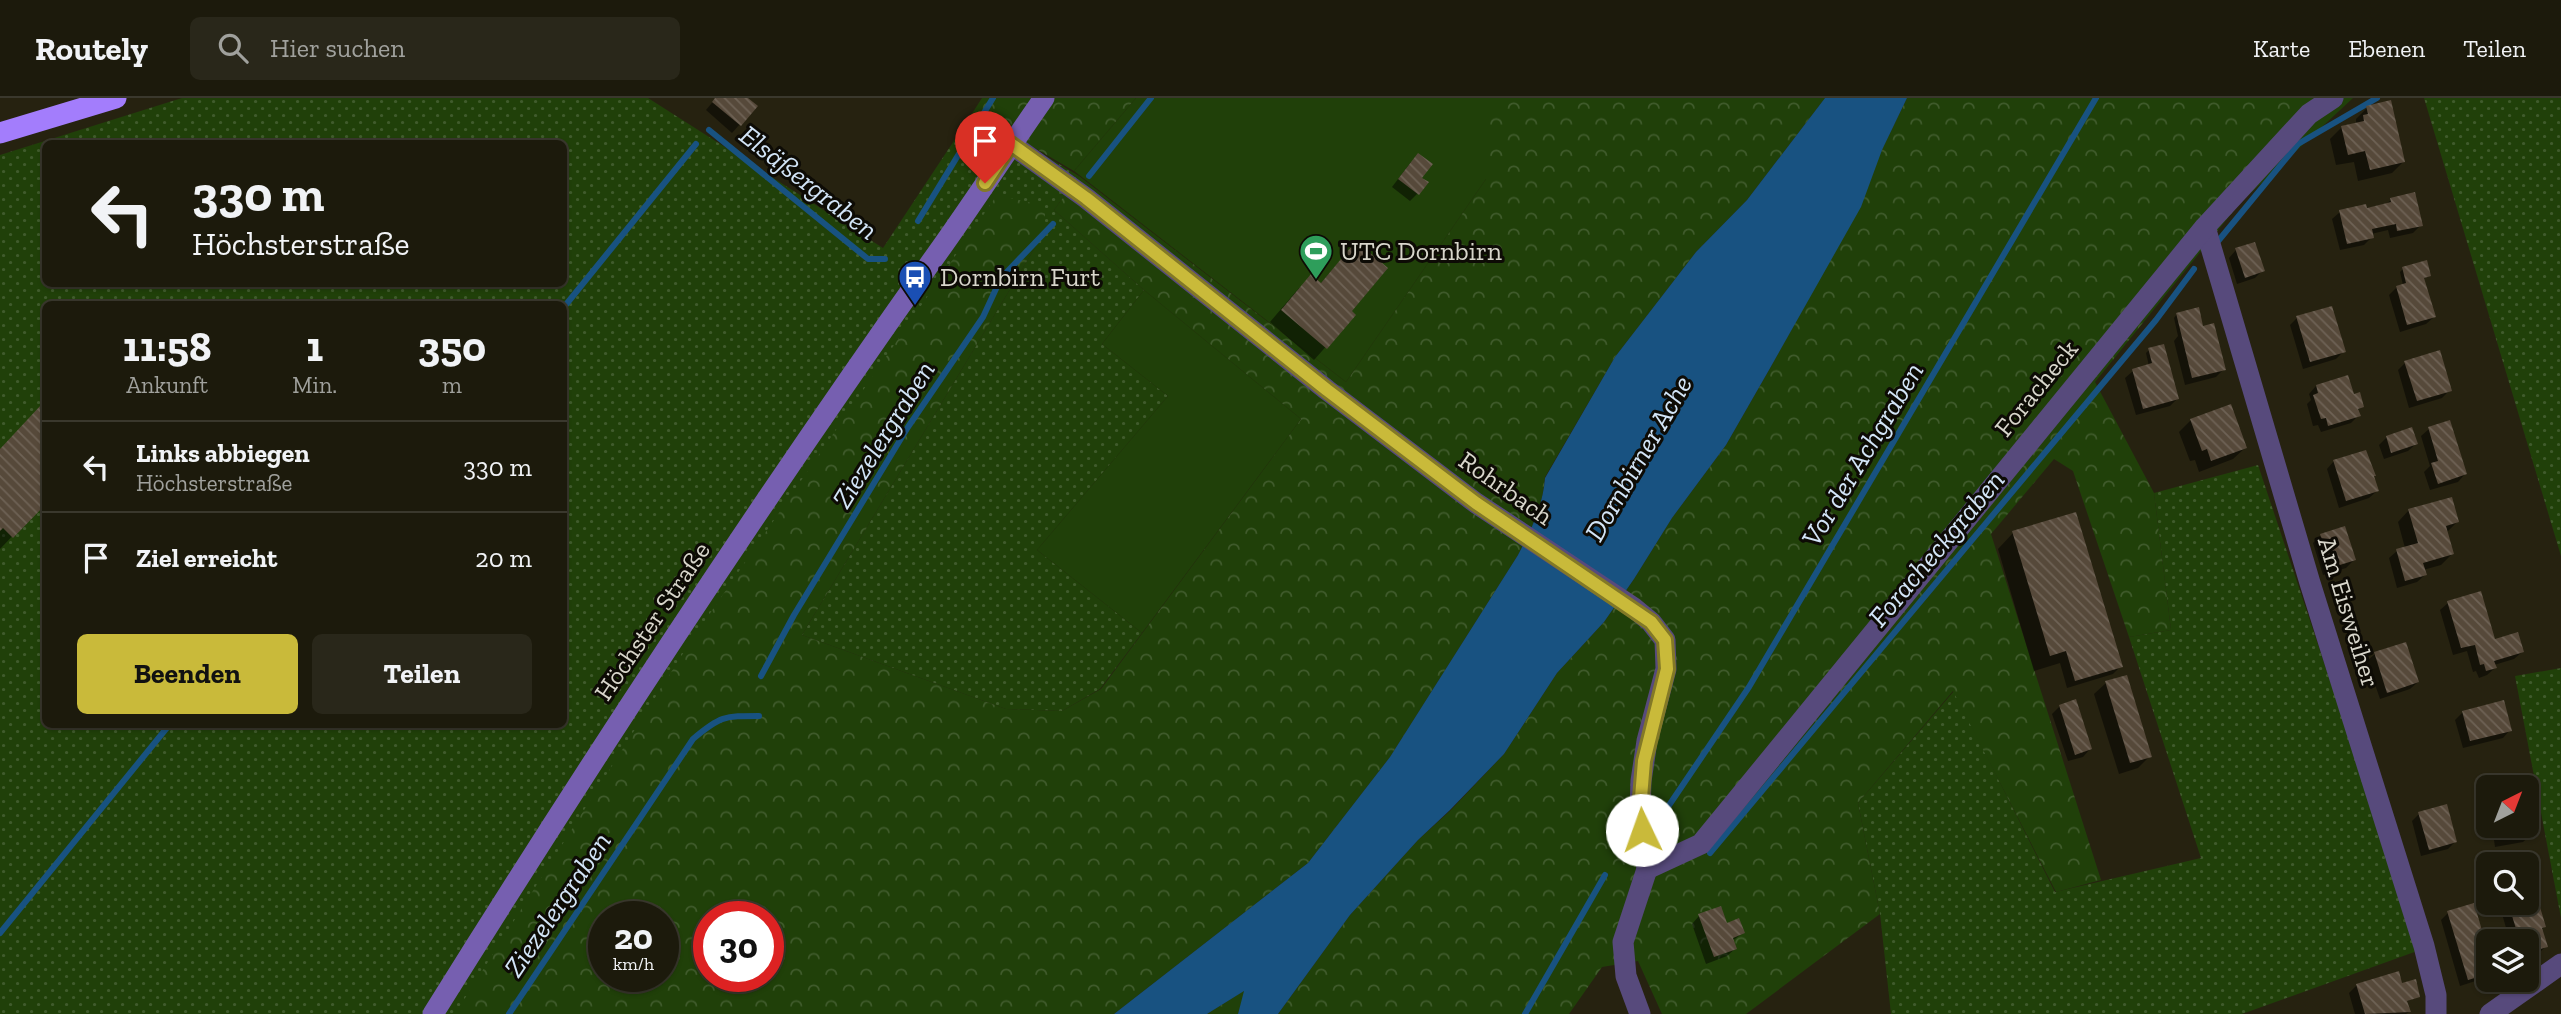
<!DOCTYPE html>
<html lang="de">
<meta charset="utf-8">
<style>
body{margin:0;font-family:"Zilla Slab",serif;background:#29271a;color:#f1f3f6;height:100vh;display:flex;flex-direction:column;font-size:26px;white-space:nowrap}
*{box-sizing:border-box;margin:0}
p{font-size:23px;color:#a0a19d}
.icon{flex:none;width:38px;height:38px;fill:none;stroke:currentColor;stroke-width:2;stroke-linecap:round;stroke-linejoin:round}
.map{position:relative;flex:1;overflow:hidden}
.drawer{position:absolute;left:42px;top:203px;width:525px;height:427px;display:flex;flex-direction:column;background:#1c1a0c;border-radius:10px;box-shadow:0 2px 5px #0004,0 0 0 2px #3a382d}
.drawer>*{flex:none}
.hud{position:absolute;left:42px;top:42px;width:525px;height:147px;border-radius:10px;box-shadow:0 2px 5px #0004,0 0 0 2px #3a382d;background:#1c1a0c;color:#f1f3f6;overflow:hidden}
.needle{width:46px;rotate:42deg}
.fabs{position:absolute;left:2476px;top:677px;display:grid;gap:14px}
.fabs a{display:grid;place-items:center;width:63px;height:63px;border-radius:10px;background:#1c1a0c;box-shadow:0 2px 5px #0004,0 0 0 2px #3a382d;font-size:35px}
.speed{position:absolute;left:588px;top:803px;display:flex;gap:14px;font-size:35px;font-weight:700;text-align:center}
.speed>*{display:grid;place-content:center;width:91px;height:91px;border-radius:50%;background:#1c1a0c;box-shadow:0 2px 5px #0004,0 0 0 2px #3a382d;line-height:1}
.speed small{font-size:18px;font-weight:400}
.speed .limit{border:10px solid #d22;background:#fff;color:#111}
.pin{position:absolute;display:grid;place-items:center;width:60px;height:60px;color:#fff;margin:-72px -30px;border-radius:50% 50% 50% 0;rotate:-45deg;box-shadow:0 0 7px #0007}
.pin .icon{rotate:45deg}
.me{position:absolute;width:77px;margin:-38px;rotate:357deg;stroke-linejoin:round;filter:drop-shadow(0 0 5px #0008)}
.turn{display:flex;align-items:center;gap:24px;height:147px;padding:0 35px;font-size:32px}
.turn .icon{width:91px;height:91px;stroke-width:2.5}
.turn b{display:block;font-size:49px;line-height:60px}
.eta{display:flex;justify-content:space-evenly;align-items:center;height:119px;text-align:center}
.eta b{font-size:42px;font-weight:700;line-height:49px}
.primary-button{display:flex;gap:14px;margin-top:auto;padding:14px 35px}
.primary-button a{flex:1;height:80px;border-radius:10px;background:#c9ba3a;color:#111;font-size:28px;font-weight:700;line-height:80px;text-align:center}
.primary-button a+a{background:#29271a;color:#f1f3f6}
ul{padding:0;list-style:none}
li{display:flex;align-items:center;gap:21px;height:91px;padding:0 35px;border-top:2px solid #3a382d}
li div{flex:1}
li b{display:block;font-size:26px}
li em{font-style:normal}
header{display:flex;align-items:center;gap:42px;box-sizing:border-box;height:98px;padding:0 35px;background:#1c1a0c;border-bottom:2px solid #3a382d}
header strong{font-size:33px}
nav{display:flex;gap:38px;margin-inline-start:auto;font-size:24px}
.search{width:490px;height:63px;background:#29271a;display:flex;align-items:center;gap:18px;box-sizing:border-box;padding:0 24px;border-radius:10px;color:#a0a19d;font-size:26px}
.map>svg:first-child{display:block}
.grass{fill:url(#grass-dots);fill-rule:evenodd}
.forest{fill:url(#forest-crowns);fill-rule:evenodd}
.pitch{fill:#204009}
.water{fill:#185281}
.shadow{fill:#0007}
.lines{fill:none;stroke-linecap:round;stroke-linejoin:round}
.stream{stroke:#185281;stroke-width:6}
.building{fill:url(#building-back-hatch)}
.street{stroke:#574a7c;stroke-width:21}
.secondary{stroke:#765fb0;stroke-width:21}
.highway{stroke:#a37dfc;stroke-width:21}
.route-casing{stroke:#837926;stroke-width:18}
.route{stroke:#c9ba3a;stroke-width:12}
.labels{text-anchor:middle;stroke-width:6;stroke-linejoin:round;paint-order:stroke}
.poi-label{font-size:26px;fill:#d8d6cb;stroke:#0d0b05;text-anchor:start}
.street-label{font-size:26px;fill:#d8d6cb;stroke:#0d0b05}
.water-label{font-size:28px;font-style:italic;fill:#d3e5f7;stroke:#0d0b05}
</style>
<header>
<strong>Routely</strong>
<div class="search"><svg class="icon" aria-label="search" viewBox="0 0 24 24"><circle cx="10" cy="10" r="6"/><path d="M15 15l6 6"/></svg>Hier suchen</div>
<nav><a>Karte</a><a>Ebenen</a><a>Teilen</a></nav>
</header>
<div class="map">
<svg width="2561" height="916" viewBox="0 0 2561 916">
<defs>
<pattern id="grass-dots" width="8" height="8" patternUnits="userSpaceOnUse" patternTransform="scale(1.75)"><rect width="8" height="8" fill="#204009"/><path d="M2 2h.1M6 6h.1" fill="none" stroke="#405b2c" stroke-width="1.8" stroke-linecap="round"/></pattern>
<pattern id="forest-crowns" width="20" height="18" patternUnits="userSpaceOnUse" patternTransform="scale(1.75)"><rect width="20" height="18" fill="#204009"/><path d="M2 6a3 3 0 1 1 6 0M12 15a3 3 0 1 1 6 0" fill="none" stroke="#405b2c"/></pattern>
<pattern id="building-back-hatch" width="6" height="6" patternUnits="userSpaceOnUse" patternTransform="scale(1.75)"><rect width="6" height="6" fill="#56493a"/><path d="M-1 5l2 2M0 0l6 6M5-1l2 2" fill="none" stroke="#6e6255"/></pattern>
</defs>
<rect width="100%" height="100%" fill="#262210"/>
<g class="grass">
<path d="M182,0H648L883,150L973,14L1079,78L1054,112L1144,192L1102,246L1168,298L1037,452L1142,535L1100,591L1062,613L1006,611L802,537L1045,133L476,916H0V57ZM46,46H564V186H46ZM46,206H564V626H46Z"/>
<polygon points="2424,0 2561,0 2561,458"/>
<polygon points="2258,367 2420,852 2242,916 1891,916 1880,816 1858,705 1954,593 2055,794 2201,760 2129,539 2171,532 2154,395"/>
<polygon points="2561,570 2561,820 2515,578"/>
</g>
<g class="forest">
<polygon points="982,0 1136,0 1074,73 973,14"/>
<path d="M1486,0H1825L1747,102L1696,154L1615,259L1545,379C1543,408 1531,432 1518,457L1390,659L1308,765L1114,916H455L689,546L997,97L1045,108V133L802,537L1006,611L1062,613L1101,591L1301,321L1144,192L1054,112L1079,78L1346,284L1486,81ZM604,819H663V878H604ZM709,819H768V878H709Z"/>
<polygon points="1907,0 2353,0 2240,105 2095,284 2154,395 2171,532 2129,539 2073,373 2054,361 1991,436 2101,782 2056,794 1953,593 1858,705 1880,816 1746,916 1662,916 1638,863 1602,869 1569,916 1278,916 1350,817 1418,742 1451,712 1504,656 1557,575 1604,524 1634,481 1672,420 1726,347 1769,272 1814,191"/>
<polygon points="1245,892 1238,916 1207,916"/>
</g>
<g class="pitch">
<polygon points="1136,0 1486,0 1486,81 1346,284 1074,73"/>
<polygon points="1144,192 1301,321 1142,535 1037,452 1168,298 1102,246"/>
</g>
<path class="water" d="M1825,0H1907L1882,52L1861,109L1769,272L1726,347L1672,420L1634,481L1604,524L1557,575L1504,656L1450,712L1418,742L1350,817L1278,916H1238L1244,893L1207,916H1114L1308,765L1390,659L1518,457C1531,432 1543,408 1545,380L1615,259L1696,154L1747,102Z"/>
<g class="shadow">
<polygon points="716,0 746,0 756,8 732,35 706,12"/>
<polygon points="2367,10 2403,64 2392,75 2358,83 2354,64 2336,67 2330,41 2342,29 2356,26 2356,21"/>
<polygon points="1411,64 1420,80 1417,96 1410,103 1392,89"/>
<polygon points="2391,102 2421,127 2413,135 2390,140 2388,132 2371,136 2372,139 2364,147 2340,152 2332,121 2340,114 2385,107"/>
<polygon points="2236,152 2263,172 2255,180 2237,186 2229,160"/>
<polygon points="1345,157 1350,213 1354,217 1314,262 1270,224 1299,190 1320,186"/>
<polygon points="2403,171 2429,177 2423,181 2434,219 2426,226 2400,234 2389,197 2397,189 2403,187 2400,174"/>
<polygon points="2177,216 2202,230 2224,271 2216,279 2185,287 2174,243 2178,238 2174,220"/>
<polygon points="2297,220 2344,253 2336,261 2303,271 2290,227"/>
<polygon points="2149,252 2177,301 2170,308 2136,317 2125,280 2133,273 2149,268 2146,255"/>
<polygon points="2405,265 2450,292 2442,300 2409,310 2398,272"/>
<polygon points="2316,288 2353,298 2362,308 2357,313 2359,317 2351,325 2321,334 2318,327 2313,328 2307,306 2311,302 2309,296"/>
<polygon points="2191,322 2245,350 2233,361 2199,374 2195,362 2190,363 2179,334"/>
<polygon points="2429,331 2465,376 2458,384 2430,392 2424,374 2430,368 2421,338"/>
<polygon points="2387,339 2416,346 2408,353 2384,361 2379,347"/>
<polygon points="0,351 46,403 0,451"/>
<polygon points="2334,363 2372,379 2377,393 2369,400 2339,410 2327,371"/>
<polygon points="2409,412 2457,424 2446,435 2452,456 2441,467 2423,472 2425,477 2417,484 2397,490 2389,460 2397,453 2405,450 2398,424"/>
<polygon points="2344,430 2354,462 2346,470 2323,477 2313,445 2320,438"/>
<polygon points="2013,435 2121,568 2113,576 2067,590 2060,565 2034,573 1998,451"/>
<polygon points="2448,505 2494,543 2522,554 2514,561 2494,567 2495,570 2487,577 2479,580 2476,573 2473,574 2467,553 2453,557 2440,512"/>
<polygon points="2375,556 2418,584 2410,591 2380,601 2367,563"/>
<polygon points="2106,585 2150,658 2138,670 2119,676 2094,596"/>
<polygon points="2060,608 2090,651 2083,659 2068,663 2052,616"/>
<polygon points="2463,614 2510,632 2503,640 2463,650 2455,622"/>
<polygon points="2527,715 2531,737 2523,744 2495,749 2492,728 2527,728"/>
<polygon points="2419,716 2455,744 2448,751 2421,758 2412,723"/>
<polygon points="2527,787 2544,829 2541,832 2546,848 2538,856 2529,858 2527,862 2527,844 2510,844 2499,805 2527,805"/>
<polygon points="2448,815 2488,854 2488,879 2460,888 2441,822"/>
<polygon points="1699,818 1743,835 1732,843 1735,851 1727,858 1706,866 1692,826"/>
<polygon points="2357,887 2401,887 2418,898 2406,904 2409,914 2406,916 2355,916 2349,895"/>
</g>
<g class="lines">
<g class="stream">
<polyline points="709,32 868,161 885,161"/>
<polyline points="1089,78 1151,0"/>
<polyline points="918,123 993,0"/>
<polyline points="2219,142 2298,46 2377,0"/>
<polyline points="564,209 696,46"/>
<polyline points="761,578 794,517 908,329 983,219 1001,180 1053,126"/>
<polyline points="1655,728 1749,589 2096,0"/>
<polyline points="1710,755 2156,222 2194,171"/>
<polyline points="0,835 170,626"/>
<path d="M509,916L693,641C720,618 724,618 759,618"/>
<polyline points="1525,916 1605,777"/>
</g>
</g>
<g class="building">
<polygon points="715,0 748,0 758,8 741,28 712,4"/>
<polygon points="2391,2 2405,64 2370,72 2365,53 2348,57 2341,28 2364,23 2363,17 2368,16 2366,8"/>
<polygon points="1418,55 1433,66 1422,80 1429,84 1419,97 1398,81"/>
<polygon points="2415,94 2423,128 2397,133 2396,126 2372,131 2374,140 2347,146 2339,112 2366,106 2367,110 2391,104 2390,100"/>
<polygon points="1356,143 1388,170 1352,213 1356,217 1327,251 1281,212 1311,176 1321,185"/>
<polygon points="2255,144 2265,173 2245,180 2235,150"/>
<polygon points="2427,162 2431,178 2424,180 2436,219 2407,227 2396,188 2406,185 2402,169"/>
<polygon points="2332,208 2346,254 2310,264 2296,218"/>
<polygon points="2199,209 2203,228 2214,225 2226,272 2192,280 2176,215"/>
<polygon points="2164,246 2179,301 2143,311 2132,271 2152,265 2148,250"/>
<polygon points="2440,252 2452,293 2417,303 2404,263"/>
<polygon points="2348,277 2354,296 2360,294 2364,309 2358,311 2361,318 2328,328 2326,320 2321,321 2313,297 2318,295 2316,287"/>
<polygon points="2231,306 2247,350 2211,363 2207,351 2202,353 2190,321"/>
<polygon points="41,307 46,311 46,406 13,440 3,430 0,433 0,351"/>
<polygon points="2450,322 2467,376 2438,386 2431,365 2438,363 2428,329"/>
<polygon points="2412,329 2418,346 2391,355 2386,338"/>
<polygon points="2366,352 2376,378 2374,378 2379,393 2346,403 2333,362"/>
<polygon points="2452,399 2459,424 2446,428 2454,456 2423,465 2427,477 2405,483 2396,451 2418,445 2408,411"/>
<polygon points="2076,414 2123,569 2075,583 2066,553 2050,558 2012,433"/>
<polygon points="2345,428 2356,462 2330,470 2320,436"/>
<polygon points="2481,493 2495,541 2518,534 2524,554 2494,563 2497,570 2486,573 2484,566 2480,567 2475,547 2461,550 2447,503"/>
<polygon points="2406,544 2419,584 2387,595 2374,554"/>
<polygon points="2127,577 2152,659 2130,665 2105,583"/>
<polygon points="2076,601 2092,651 2075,657 2059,607"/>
<polygon points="2504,602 2512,633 2470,643 2462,613"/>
<polygon points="2522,679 2524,690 2510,690 2509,682"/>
<polygon points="2447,706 2457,744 2429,752 2418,714"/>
<polygon points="2527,713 2533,737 2503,742 2500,728 2527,728"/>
<polygon points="2532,783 2546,829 2542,830 2548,849 2529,854 2531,861 2527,862 2527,844 2524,836 2518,837 2508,805 2527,805 2527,785"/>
<polygon points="2474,805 2488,853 2488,876 2468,882 2447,813"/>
<polygon points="1721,808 1727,825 1739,820 1745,835 1733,840 1737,851 1714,859 1698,816"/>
<polygon points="2399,873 2402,885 2416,881 2420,899 2407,903 2411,914 2365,916 2356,886"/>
</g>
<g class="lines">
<g class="street">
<polyline points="1011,46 1086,100 1327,292 1476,405 1634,510 1651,524 1665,542 1666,571 1647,643 1641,683 1640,712 1647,771 1623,844 1626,878 1640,916"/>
<polyline points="2205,129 2310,485 2424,848 2436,897 2436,916"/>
<polyline points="1647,771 1701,746 2205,129 2309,16 2333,0"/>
<polyline points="2490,916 2561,866"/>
</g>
<path class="secondary" d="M433,916C592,661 757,410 931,164C970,110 1006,54 1044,0"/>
<polyline class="highway" points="0,35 116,0"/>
</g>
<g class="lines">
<defs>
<polyline id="route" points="985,85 1011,46 1086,100 1327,292 1476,405 1651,524 1665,542 1667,571 1644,663 1640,712 1642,732"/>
</defs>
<use href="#route" class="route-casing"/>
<use href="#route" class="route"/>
</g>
<defs>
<symbol id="stadium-pin" viewBox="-11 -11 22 30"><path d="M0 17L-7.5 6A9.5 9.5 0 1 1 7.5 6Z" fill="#2e9e5b" stroke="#0d0b05"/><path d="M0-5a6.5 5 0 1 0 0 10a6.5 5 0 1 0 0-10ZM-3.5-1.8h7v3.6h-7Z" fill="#fff"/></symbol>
<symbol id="bus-pin" viewBox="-11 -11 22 30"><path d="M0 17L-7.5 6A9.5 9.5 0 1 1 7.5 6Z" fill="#1a4fb4" stroke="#0d0b05"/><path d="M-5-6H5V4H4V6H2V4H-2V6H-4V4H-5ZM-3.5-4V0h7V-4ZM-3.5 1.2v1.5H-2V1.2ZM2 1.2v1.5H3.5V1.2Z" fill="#fff"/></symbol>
</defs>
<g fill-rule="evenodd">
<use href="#stadium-pin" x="1297" y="134" width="38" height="52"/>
<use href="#bus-pin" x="896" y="160" width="38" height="52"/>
</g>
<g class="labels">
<g class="poi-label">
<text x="1340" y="162">UTC Dornbirn</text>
<text x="940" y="188">Dornbirn Furt</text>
</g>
<g class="street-label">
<text transform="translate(2036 290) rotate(-51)" y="9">Foracheck</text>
<text transform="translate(1506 390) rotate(35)" y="9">Rohrbach</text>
<text transform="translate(2349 514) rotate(73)" y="9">Am Eisweiher</text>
<text transform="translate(652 523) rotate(-56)" y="9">Höchster Straße</text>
</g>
<g class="water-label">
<text transform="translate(809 84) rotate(38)" y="10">Elsäßergraben</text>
<text transform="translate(883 336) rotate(-58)" y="10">Ziezelergraben</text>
<text transform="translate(1862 356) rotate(-59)" y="10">Vor der Achgraben</text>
<text transform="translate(1638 360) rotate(-60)" y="10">Dornbirner Ache</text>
<text transform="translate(1936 450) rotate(-50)" y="10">Foracheckgraben</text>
<text transform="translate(557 806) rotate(-56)" y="10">Ziezelergraben</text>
</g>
</g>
</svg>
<div class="fabs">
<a><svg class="needle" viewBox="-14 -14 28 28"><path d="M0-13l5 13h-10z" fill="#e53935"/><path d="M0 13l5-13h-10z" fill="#a0a19d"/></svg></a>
<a><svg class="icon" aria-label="search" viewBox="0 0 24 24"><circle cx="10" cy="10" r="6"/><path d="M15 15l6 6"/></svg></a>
<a><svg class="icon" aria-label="layers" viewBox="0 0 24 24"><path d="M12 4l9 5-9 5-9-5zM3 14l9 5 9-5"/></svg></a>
</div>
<div class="speed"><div>20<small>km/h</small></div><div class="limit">30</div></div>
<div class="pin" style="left:985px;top:85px;background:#d93025"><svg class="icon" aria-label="arrive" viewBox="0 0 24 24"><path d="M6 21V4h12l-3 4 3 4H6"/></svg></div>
<svg class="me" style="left:1642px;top:732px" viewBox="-20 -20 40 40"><circle r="19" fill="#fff"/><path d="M0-13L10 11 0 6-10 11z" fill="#c9ba3a"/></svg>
<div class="hud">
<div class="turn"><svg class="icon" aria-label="left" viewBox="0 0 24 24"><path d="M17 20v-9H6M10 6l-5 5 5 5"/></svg><div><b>330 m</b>Höchsterstraße</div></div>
</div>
<section class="drawer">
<div class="eta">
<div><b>11:58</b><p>Ankunft</p></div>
<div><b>1</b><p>Min.</p></div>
<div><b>350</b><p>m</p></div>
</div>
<ul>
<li><svg class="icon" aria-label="left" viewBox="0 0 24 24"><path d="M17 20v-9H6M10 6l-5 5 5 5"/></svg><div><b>Links abbiegen</b><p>Höchsterstraße</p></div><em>330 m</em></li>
<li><svg class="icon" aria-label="arrive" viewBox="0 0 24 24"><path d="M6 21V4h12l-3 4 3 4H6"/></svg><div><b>Ziel erreicht</b></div><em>20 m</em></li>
</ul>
<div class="primary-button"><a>Beenden</a><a>Teilen</a></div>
</section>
</div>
